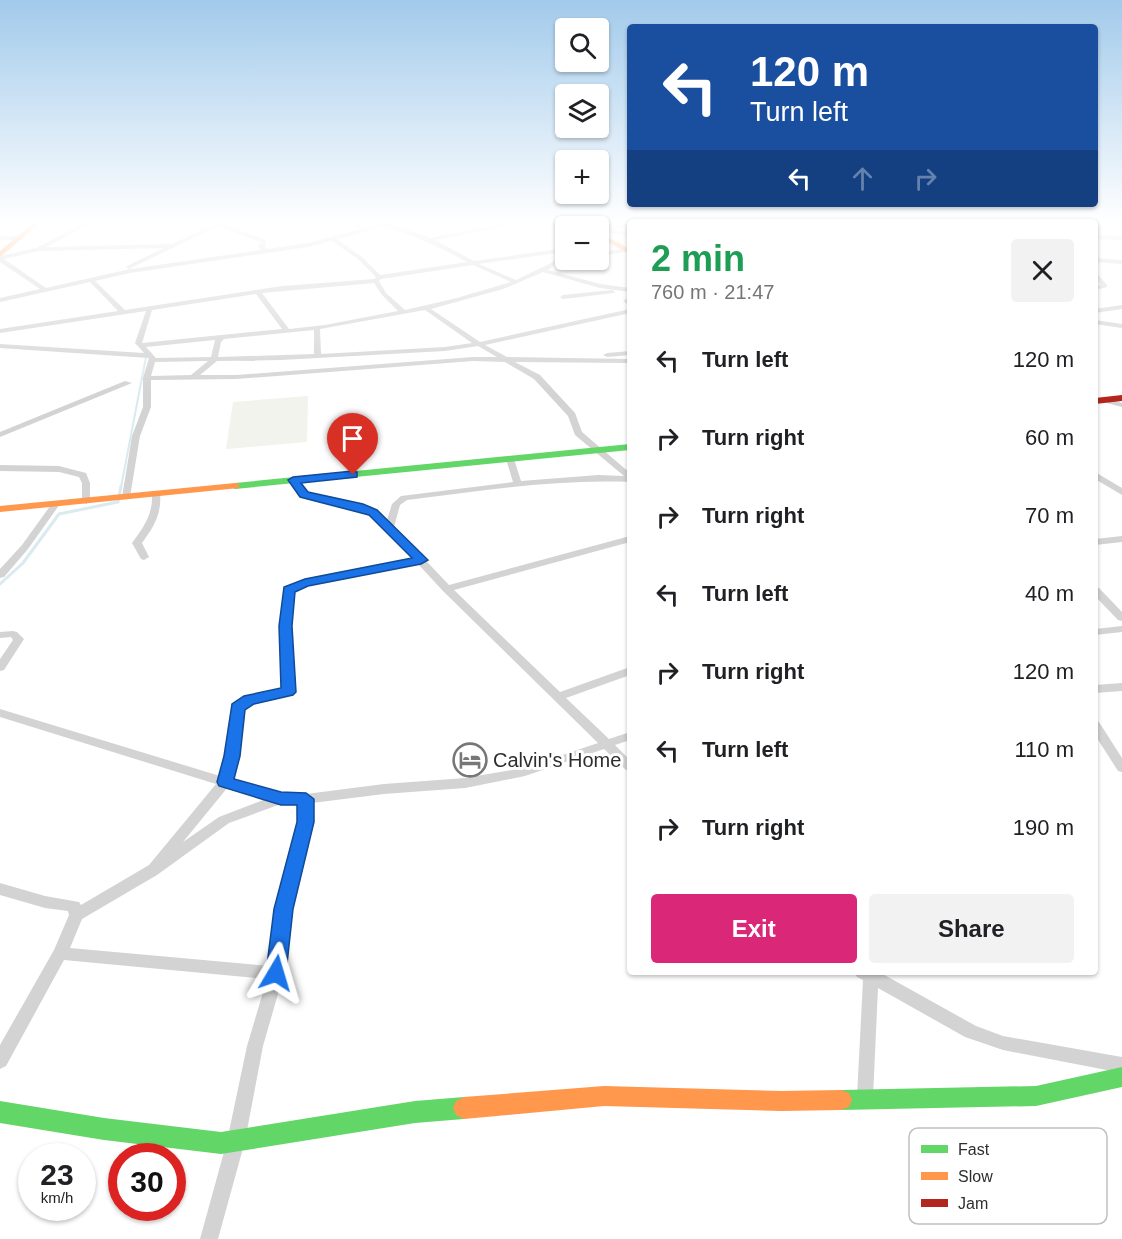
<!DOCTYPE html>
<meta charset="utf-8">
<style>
body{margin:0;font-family:Helvetica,sans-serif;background:#f2f2f2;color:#202124;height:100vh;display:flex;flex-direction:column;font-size:22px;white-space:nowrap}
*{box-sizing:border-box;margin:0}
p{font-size:20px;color:#757577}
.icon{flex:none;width:33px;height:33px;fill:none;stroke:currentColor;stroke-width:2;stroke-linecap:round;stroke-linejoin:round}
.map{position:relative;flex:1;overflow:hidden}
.side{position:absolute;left:627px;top:219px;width:471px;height:756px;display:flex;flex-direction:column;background:#fff;border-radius:6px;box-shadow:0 2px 4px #0004}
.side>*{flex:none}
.hud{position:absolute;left:627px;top:24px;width:471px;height:183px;border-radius:6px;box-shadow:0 2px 4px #0004;background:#1a4fa0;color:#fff;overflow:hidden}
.fabs{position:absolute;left:555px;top:18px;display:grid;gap:12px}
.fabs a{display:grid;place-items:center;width:54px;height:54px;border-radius:6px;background:#fff;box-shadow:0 2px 4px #0004;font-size:30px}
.speed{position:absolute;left:18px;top:1143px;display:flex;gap:12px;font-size:30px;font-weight:700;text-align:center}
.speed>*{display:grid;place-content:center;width:78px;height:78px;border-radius:50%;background:#fff;box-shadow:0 2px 4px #0004;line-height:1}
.speed small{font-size:15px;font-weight:400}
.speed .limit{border:9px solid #d22;background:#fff;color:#111}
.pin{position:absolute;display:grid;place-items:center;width:51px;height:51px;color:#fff;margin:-62px -26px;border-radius:50% 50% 50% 0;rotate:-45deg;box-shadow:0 0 6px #0007}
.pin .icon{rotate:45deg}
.me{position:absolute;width:66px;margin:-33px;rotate:7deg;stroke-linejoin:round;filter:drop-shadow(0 0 4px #0008)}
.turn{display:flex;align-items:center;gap:21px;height:126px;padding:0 24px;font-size:27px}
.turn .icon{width:78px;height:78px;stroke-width:2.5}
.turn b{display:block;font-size:42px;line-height:51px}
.lanes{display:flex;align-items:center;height:57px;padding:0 24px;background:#0003;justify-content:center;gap:30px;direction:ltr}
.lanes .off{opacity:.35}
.round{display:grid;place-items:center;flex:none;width:63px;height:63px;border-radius:6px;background:#f2f2f2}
.headline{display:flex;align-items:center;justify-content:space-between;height:102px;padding:0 24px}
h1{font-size:36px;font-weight:700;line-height:45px;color:#1e9e55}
.cta{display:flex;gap:12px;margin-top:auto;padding:12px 24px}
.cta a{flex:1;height:69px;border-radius:6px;background:#db2777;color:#fff;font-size:24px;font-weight:700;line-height:69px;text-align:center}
.cta a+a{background:#f2f2f2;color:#202124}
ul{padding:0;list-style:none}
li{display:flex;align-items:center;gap:18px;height:78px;padding:0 24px}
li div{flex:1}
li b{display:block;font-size:22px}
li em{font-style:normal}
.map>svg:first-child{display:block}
.green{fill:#f1f3ec}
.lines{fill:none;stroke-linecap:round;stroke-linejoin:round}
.stream-far1{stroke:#d9ebf0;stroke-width:2}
.stream{stroke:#d9ebf0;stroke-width:3}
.street{fill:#d3d3d3;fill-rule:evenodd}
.fast{fill:#63d668;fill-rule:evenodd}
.slow{fill:#ff974d;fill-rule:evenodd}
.jam{fill:#b3261e;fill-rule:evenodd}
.route{fill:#1a73e8;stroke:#114b97;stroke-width:1.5}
.labels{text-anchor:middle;stroke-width:6;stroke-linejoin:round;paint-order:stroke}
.poi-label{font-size:20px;fill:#2e2e2e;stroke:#fff;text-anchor:start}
.key{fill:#fff;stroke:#c0c0c0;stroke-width:1.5}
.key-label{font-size:16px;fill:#2e2e2e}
</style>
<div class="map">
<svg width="1122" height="1239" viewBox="0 0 1122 1239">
<rect width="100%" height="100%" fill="#fff"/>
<polygon class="green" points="308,396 307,442 226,449 233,402"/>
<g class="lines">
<polyline class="stream-far1" points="121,487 146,357"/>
<polyline class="stream" points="0,584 23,563 59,514 118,502 121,486"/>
<g class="street">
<path d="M85,223H92L46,247L172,244L213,225L211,223H224L223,224L266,240L264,246L267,249L308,243L361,229L347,223C355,223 361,228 368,228C377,227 385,223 395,223L389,225L406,229L430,238L508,223H519L435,240L474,261L566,248V257L548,270L600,284L630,288V292L600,288L543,272L503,289L431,309L480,342L630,309V313L485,345L507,357L630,359V363L515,362L540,375L575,413L582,432L630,473V482C555,479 481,491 407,500L400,505L394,527L449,585L630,536V542L454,590L560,692L630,667V675L566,698L609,739L630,732V740L615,745L630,760V771L626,770L604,749L525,776L465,788L384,794L312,803V822L290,909L284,973L263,1046L245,1141L218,1239H200L227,1141L247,1046L267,979L64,960L6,1066L0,1069V1045L54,950L69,915L68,911L45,908L0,895V883L45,896L79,902L81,905L149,865L216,784L0,717V709L220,776L226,756L234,705L245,697L282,689L280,626L284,588L305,580L413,559L378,521L356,509L301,497L289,480L290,478H296L307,493L362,505L387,520L392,504L401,496L513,482L506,459L510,456L514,459L521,481L598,475L624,476L575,435L568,416L534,379L505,362L473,361L236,379L151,380V407L140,436L130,497L129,499H123L122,497L132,436L143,407V378L149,358L0,348V344L144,353L135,343L146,311L0,333V329L118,311L90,282L0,302V298L40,289L0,262V256L36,248ZM218,226L261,242L258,246L261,250L130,269L46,288L4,259L38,251L164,248L127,266L126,267L129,269ZM383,227C415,235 439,247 467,262L380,275L362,257L337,239ZM332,241L358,259L376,277L374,279L282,286L125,310L95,281L130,273L308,247ZM564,252L553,262L516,280L479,264ZM473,265L511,282L457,298L405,310L386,293L379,281L381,279ZM374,283L382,295L398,311L325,325L289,329L262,293ZM256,294L282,329L142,343L152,310ZM425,310L472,343L445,347L321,354L320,329ZM314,330V354L218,357L221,342L224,339ZM215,340L211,357L156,358L146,347ZM478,346L497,357H473L236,375H200L217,361L281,360L445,351ZM208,361L191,375L151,376L155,362ZM418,564L443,591L598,743L524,768L465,778L384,784L306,794H281L232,779L238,756L244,710L253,703L288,696L294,692L290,626L293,592L308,585ZM228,787L266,799L219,817L183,842ZM281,804H299L298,822L276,909L269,966L70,948L82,919L157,875L229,823Z"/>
<polygon points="624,223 630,223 630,225 611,230 630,232 630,236 605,232 598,233 598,230"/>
<polygon points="1095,235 1122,236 1122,240 1095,239"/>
<polygon points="0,236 21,236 24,238 21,240 0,240"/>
<polygon points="626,248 628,249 628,251 598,257 598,253"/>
<polygon points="1095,258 1122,260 1122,264 1095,262"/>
<polygon points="1095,271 1107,285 1107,287 1095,290 1095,286 1101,285 1095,277"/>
<polygon points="612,290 615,292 614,293 563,299 560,297 563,295"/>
<polygon points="630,296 630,306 623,301"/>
<polygon points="1122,305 1122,309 1095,313 1095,309"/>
<polygon points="1095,320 1122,324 1122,328 1095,324"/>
<polygon points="630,351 630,355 607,357 603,355 607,353"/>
<polygon points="125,381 132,383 0,437 0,432"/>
<polygon points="1103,398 1122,403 1122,407 1103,402"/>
<polygon points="0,465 59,466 86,473 90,483 90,501 86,504 82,501 82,483 79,477 59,472 0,471"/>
<polygon points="1095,472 1122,488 1122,495 1095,479"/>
<path d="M156,491L160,494C162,514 153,528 142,543L149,557L144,560L141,559L132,543C144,527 153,514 152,494Z"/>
<polygon points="56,501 60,504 28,549 4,577 0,578 0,569 22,545 53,502"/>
<polygon points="1122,536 1122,542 1095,545 1095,539"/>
<polygon points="1095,587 1099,588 1122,612 1122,621 1118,620 1095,596"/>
<polygon points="1122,626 1122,632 1095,635 1095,629"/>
<polygon points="13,631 17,632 24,639 4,670 0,671 0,659 13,640 11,637 0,638 0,632"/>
<polygon points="1122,683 1122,691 1095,693 1095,685"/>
<polygon points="1095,721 1099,722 1122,758 1122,772 1118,771 1095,735"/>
<polygon points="854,972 879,972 976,1026 1003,1036 1122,1057 1122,1073 1003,1050 965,1037 878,988 873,1097 871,1103 865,1105 859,1103 857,1097 863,980 857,977"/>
</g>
<g class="fast">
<polygon points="630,444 630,450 235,489 229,486 235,483"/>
<polygon points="1122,1067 1122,1087 1036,1106 841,1110 833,1107 830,1100 833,1093 841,1090 1036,1086"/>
<polygon points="464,1097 472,1101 475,1108 472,1115 464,1119 415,1123 221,1154 104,1140 0,1123 0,1101 104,1118 221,1132 415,1101"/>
</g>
<g class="slow">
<polygon points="33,223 40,223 0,257 0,251"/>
<polygon points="575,223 584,223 588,226 580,226"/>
<polygon points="598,232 630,249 630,254 598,237"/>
<polygon points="235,483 239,484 239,488 0,512 0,506"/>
<polygon points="604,1086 781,1091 841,1090 849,1093 852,1100 849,1107 841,1110 781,1111 604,1106 464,1119 456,1115 453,1108 456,1101 464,1097"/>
</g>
<polygon class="jam" points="1122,395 1122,401 1095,404 1095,398"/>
</g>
<linearGradient id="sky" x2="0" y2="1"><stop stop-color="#a2caeb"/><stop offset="0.56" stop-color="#fff"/><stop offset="1" stop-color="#fff" stop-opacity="0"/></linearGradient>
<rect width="1122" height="396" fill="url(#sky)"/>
<polygon class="route" points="353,471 357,472 357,477 301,483 308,492 363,504 377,510 428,560 421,564 308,586 295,592 292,626 296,692 293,695 254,704 245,710 240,756 234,779 281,792 306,793 314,799 314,822 293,909 286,973 283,979 276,982 269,979 266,973 274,909 297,822 297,805 281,805 219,786 217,782 224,756 232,704 244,696 281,688 279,626 284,587 305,579 412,558 369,515 300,497 288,480 293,477"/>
<defs>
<symbol id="hotel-ring" viewBox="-11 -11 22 22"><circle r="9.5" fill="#fff" stroke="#777" stroke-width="1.5"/><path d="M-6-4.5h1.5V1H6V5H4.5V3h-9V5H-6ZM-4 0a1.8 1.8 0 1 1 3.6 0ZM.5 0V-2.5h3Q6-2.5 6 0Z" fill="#777"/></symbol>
</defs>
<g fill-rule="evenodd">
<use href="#hotel-ring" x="451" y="741" width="38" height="38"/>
</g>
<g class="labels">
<g class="poi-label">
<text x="493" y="767">Calvin's Home</text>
</g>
</g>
<rect x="909" y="1128" width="198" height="96" rx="9" class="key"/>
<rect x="921" y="1145" width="27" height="8" fill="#63d668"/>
<rect x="921" y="1172" width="27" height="8" fill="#ff974d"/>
<rect x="921" y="1199" width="27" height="8" fill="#b3261e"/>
<g class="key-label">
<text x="958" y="1155">Fast</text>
<text x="958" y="1182">Slow</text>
<text x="958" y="1209">Jam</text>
</g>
</svg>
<div class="fabs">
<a><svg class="icon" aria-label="search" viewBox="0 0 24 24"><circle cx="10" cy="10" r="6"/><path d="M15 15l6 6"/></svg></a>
<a><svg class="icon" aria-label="layers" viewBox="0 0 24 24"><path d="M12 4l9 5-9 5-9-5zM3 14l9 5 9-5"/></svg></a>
<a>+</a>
<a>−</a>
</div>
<div class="speed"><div>23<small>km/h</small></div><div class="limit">30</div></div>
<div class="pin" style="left:353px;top:475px;background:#d93025"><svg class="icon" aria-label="arrive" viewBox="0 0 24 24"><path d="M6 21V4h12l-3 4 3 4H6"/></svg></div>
<svg class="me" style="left:276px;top:973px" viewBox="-20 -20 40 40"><path d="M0-17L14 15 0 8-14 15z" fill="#1a73e8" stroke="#fff" stroke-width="4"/></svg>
<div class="hud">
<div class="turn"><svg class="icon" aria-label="left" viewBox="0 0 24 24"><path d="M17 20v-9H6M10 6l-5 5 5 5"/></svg><div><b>120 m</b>Turn left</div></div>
<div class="lanes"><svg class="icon" aria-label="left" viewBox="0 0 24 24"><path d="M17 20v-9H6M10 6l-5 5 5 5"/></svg><svg class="icon off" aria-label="ahead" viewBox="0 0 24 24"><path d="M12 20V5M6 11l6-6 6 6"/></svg><svg class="icon off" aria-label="right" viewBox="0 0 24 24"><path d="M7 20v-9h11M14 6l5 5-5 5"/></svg></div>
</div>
<section class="side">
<div class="headline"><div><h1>2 min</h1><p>760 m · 21:47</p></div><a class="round"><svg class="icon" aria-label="close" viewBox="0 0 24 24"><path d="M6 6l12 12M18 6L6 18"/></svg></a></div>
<ul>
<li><svg class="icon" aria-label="left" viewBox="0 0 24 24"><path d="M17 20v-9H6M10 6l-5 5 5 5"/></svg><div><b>Turn left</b></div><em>120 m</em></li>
<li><svg class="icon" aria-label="right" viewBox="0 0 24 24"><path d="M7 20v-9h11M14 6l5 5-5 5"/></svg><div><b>Turn right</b></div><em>60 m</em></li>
<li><svg class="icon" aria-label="right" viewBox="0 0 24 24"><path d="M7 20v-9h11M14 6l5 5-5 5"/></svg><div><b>Turn right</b></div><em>70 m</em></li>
<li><svg class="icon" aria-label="left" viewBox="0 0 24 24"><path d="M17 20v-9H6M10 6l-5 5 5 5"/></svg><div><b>Turn left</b></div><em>40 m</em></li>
<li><svg class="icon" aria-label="right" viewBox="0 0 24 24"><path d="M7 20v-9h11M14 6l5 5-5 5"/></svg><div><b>Turn right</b></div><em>120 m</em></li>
<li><svg class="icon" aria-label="left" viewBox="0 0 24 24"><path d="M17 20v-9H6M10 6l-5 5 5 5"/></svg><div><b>Turn left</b></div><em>110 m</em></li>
<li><svg class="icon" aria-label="right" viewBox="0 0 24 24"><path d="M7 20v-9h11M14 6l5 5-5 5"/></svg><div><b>Turn right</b></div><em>190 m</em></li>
</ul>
<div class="cta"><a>Exit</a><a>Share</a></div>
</section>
</div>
